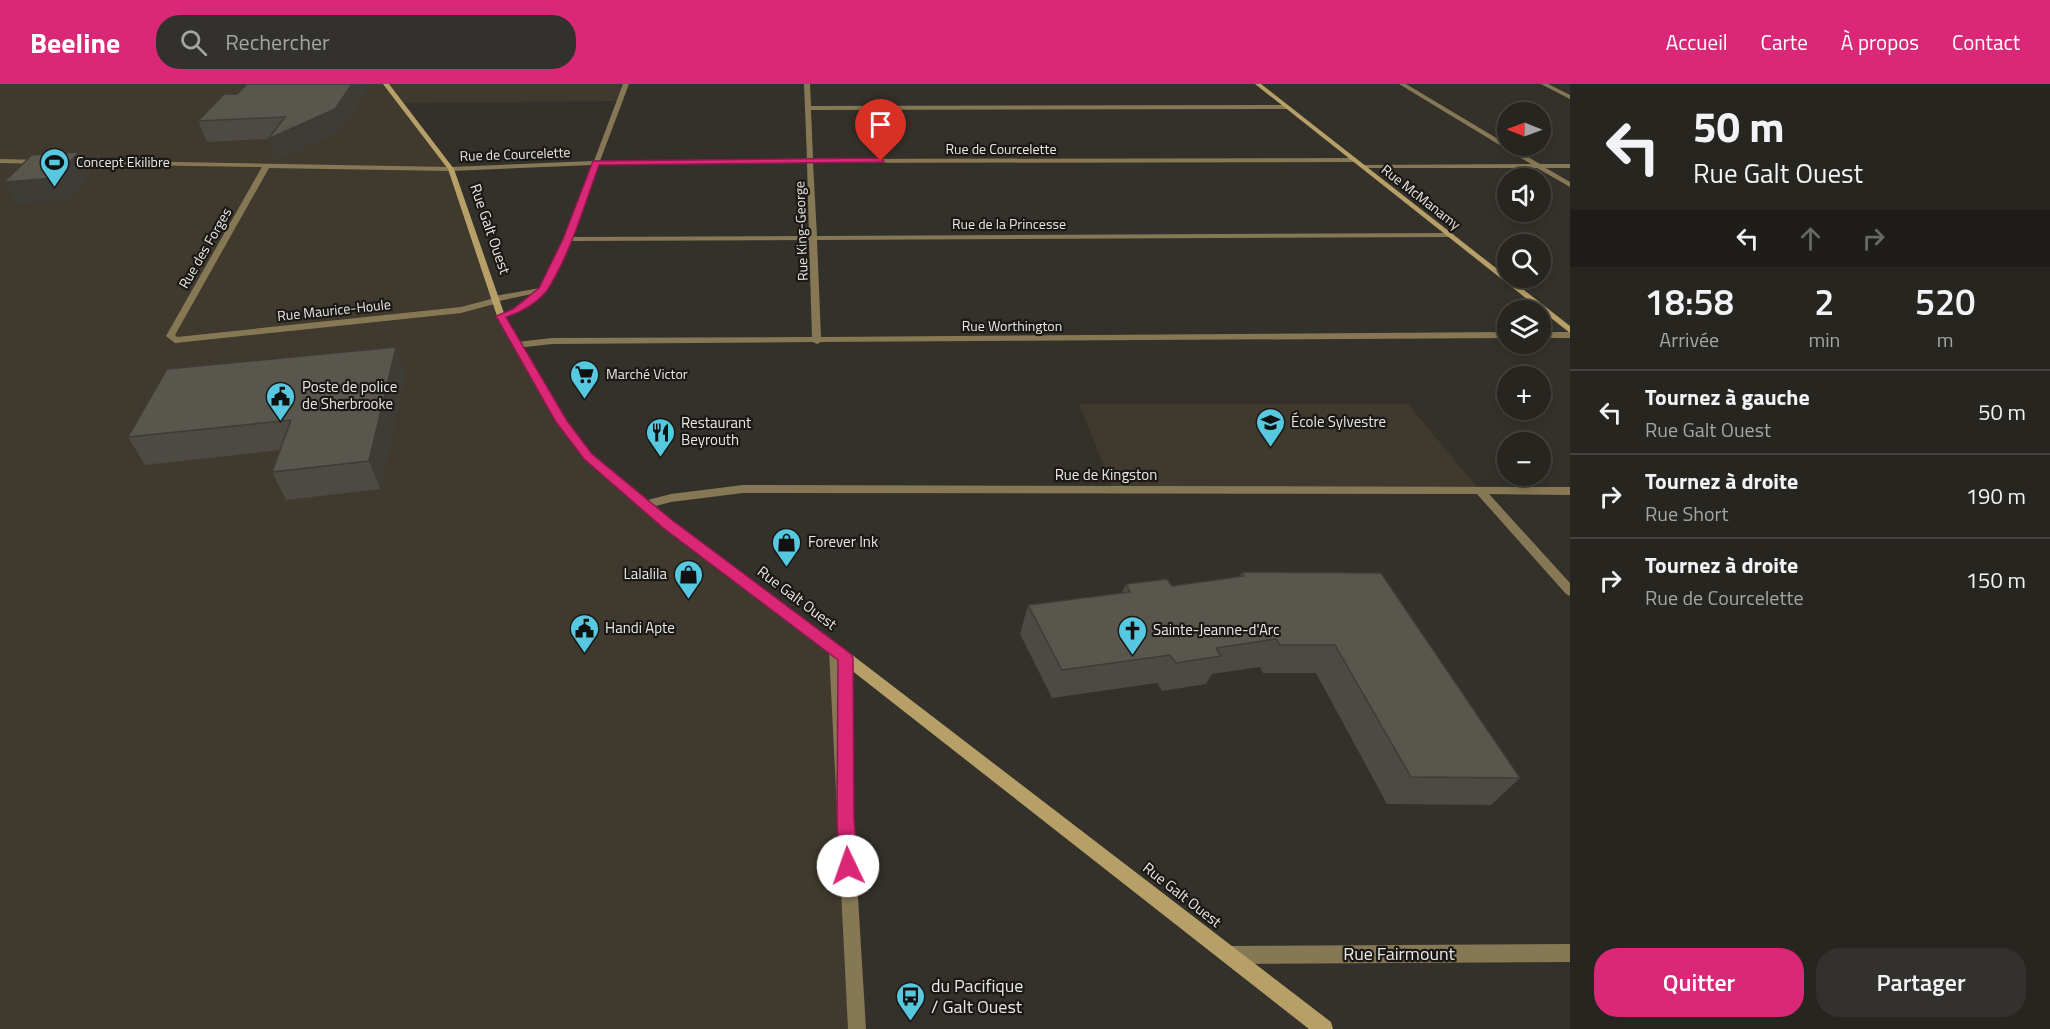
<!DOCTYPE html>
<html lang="fr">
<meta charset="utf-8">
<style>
body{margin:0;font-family:"Titillium Web",sans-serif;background:#33312d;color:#f1f3f6;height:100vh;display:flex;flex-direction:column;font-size:22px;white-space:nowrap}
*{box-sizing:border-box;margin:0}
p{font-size:20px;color:#a4a5a5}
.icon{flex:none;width:33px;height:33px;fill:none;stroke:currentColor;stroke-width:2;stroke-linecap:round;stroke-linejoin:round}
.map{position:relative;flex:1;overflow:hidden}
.sheet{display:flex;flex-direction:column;background:#272520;width:480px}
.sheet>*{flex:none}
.banner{background:#272520;color:#f1f3f6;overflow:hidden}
.needle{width:39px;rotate:271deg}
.fabs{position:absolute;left:1497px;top:18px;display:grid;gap:12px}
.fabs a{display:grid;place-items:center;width:54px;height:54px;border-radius:50%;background:#272520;box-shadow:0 3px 9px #0003,0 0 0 2px #43423e;font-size:30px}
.pin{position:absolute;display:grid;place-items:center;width:51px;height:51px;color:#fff;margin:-62px -26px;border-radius:50% 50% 50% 0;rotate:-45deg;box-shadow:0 0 6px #0007}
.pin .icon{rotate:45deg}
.me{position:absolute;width:66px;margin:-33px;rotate:357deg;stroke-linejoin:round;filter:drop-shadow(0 0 4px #0008)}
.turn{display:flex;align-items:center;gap:21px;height:126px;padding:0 24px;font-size:27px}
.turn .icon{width:78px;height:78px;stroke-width:2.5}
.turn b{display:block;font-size:42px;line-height:51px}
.lanes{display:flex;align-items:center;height:57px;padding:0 24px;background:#0003;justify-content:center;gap:30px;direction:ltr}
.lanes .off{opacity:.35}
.eta{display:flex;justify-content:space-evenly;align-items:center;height:102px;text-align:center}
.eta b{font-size:36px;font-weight:600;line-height:42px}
.action{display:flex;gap:12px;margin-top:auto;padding:12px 24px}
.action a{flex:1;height:69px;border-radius:24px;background:#db2777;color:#fff;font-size:24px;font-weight:600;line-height:69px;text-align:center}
.action a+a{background:#33312d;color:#f1f3f6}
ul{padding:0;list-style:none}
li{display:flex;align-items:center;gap:18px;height:84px;padding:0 24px;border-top:2px solid #43423e}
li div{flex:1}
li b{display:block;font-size:22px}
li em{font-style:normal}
header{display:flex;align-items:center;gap:36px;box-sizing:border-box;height:84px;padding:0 30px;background:#db2777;color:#fff}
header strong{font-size:28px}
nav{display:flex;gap:33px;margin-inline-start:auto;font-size:21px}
.search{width:420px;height:54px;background:#33312d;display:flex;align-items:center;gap:15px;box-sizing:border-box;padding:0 21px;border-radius:24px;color:#a4a5a5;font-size:22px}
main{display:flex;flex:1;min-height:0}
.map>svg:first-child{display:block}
.built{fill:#403a2e}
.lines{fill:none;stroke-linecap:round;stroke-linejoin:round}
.street{fill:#877855;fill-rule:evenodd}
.secondary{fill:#b7a067;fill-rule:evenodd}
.wall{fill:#4d4a43}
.shaded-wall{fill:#3e3c37}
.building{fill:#59564e;stroke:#3e3c37;stroke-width:1.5}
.route{fill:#db2777;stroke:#8e194d;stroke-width:1.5}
.labels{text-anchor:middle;stroke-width:4.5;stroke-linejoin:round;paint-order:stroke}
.far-street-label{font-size:14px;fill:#e9e7e3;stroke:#1a1916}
.far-poi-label{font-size:14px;fill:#e9e7e3;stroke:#1a1916;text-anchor:start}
.street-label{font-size:15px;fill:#e9e7e3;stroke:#1a1916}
.poi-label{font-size:15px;fill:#e9e7e3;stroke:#1a1916;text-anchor:start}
.near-street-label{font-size:18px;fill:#e9e7e3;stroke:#1a1916}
.near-poi-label{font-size:18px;fill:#e9e7e3;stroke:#1a1916;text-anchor:start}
</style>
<header>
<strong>Beeline</strong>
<div class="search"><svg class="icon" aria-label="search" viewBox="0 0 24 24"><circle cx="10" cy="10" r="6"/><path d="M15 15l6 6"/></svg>Rechercher</div>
<nav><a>Accueil</a><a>Carte</a><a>À propos</a><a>Contact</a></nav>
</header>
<main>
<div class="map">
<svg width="1570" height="945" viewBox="0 0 1570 945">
<rect width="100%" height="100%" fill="#34312a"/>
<g class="built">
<polygon points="0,0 626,0 619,17 400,19 451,85 501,232 588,372 836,566 857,945 0,945"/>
<polygon points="1079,320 1408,320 1480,407 1113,405"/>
</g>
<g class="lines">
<g class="street">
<path d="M623,0H629L600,77L807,75L804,0H810L811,22L1287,21L1290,23L1287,25L811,26L813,75L1355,74L1358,76L1355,78L813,79L817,152L1450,149L1454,151L1450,153L817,156L821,253L1508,248V254L821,258L817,260L813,258L552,260L517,264L513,261L517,258L552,254L812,253L809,156L571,157C563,173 557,190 548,205C541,215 508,239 497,232L513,225L532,210L499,217L498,219L461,229L175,259L166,252L262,83L70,80L67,78L70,76L451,83L594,77ZM807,79L809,152L573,153L599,81ZM592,81L564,155L540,204L495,212L491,215L461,223L177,253L175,251L269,84L451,87Z"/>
<polygon points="1399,0 1406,0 1540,80 1570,80 1570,84 1546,84 1570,98 1570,103 1537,84 1362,84 1361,83 1364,81 1531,80"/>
<polygon points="1541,0 1548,0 1570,11 1570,15"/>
<polygon points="0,75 41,76 44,78 41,80 0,79"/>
<rect x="1540" y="248" width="30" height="6"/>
<polygon points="743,401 1570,403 1570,411 1489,410 1570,499 1570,512 1566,510 1477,410 743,409 671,418 644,425 638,421 640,418 671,410"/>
<polygon points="836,561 841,562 843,566 866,945 848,945 829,566 831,562"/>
<polygon points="1570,860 1570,878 1229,880 1223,877 1220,871 1223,865 1229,862"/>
</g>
<g class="secondary">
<polygon points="383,0 389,0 454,85 505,232 567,337 592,370 671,436 851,570 1331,938 1333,945 1309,945 841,578 663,442 584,374 557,338 497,232 448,85"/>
<polygon points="1255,0 1261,0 1570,242 1570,249"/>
</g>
</g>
<g class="wall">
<polygon points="367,5 341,46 276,76 268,55 207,58 198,37 237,10"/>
<polygon points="405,289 380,405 286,416 272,388 280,366 145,381 128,353"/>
<polygon points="1242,488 1520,694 1491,721 1387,720 1316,589 1263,589 1260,583 1212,590 1206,600 1162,607 1157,599 1052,614 1020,550 1028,521 1122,509 1126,500 1172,502 1239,493"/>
</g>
<g class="shaded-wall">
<polygon points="352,0 365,0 367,5 341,46 276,76 268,55"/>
<polygon points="79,68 91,89 67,116 17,120 4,98"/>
<polygon points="396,263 405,289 380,405 369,377"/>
</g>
<g class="building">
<polygon points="247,0 352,0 335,25 268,55 285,33 198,37 224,10 237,10"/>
<polygon points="79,68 54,94 4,98 32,71"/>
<polygon points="396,263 369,377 272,388 291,336 128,353 167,285"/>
<polygon points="1242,488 1381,489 1520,694 1411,693 1335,561 1280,561 1276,555 1216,564 1221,572 1176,579 1170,571 1062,586 1028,521 1130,508 1126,500 1167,495 1172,502 1244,492"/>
</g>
<path class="route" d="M881,74L884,78L599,81C584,122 571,168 548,205C539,218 520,229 506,233L567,337L592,370L672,436L851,570L853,574L854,735L858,782L855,788L848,790L842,788L839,782L837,735L838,576L662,443L584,375L556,338L496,232L513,225L539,204L563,155L593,77Z"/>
<defs>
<symbol id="stadium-pin" viewBox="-11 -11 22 30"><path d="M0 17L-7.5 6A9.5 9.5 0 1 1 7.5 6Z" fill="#56c9e1" stroke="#1a1916"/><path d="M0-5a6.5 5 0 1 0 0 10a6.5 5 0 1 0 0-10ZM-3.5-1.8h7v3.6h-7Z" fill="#111"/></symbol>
<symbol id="supermarket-pin" viewBox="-11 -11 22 30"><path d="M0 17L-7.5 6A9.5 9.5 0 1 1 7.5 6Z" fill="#56c9e1" stroke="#1a1916"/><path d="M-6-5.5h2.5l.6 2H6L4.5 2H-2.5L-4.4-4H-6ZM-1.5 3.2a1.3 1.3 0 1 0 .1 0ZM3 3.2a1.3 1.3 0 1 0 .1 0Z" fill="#111"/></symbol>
<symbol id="civic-pin" viewBox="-11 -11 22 30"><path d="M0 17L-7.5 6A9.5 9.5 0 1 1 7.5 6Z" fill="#56c9e1" stroke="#1a1916"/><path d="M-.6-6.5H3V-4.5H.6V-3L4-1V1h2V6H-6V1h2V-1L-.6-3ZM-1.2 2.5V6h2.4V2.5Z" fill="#111"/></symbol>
<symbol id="school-pin" viewBox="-11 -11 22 30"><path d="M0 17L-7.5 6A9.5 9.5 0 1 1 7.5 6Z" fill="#56c9e1" stroke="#1a1916"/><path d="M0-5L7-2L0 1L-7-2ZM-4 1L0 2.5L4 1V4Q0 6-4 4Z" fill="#111"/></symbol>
<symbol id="restaurant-pin" viewBox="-11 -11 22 30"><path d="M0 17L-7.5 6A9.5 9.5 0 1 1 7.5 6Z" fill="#56c9e1" stroke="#1a1916"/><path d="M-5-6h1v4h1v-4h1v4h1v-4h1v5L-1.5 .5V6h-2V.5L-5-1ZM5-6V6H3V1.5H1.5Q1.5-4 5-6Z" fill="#111"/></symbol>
<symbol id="shop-pin" viewBox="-11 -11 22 30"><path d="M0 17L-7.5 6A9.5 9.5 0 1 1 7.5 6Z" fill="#56c9e1" stroke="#1a1916"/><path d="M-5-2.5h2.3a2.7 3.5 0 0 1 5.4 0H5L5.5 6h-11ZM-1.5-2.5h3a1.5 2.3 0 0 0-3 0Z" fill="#111"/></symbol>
<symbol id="church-pin" viewBox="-11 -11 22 30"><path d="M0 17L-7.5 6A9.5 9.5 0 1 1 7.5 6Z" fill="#56c9e1" stroke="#1a1916"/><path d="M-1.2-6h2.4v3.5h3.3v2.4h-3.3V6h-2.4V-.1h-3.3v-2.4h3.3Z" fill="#111"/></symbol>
<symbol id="bus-pin" viewBox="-11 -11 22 30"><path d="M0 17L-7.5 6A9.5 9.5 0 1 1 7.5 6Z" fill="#56c9e1" stroke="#1a1916"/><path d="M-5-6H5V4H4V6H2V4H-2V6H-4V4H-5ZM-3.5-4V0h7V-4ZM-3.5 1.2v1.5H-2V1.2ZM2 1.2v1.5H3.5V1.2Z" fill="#111"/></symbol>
</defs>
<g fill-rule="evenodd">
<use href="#stadium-pin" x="38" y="62" width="33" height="45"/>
<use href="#supermarket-pin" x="568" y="274" width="33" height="45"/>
<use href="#civic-pin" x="264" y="296" width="33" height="45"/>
<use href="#school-pin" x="1254" y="322" width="33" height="45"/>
<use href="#restaurant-pin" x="644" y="332" width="33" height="45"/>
<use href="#shop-pin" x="770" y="442" width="33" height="45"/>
<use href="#shop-pin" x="672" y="474" width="33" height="45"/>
<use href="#civic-pin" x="568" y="528" width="33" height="45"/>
<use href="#church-pin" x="1116" y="530" width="33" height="45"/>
<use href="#bus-pin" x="894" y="896" width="33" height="45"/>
</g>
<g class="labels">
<g class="far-street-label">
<text x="1001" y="70">Rue de Courcelette</text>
<text transform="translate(515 70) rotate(-2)" y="5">Rue de Courcelette</text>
<text transform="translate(1421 113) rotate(38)" y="5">Rue McManamy</text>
<text x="1009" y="145">Rue de la Princesse</text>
<text transform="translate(801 147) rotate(-92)" y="5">Rue King-George</text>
<text transform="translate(205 164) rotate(-60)" y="5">Rue des Forges</text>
<text transform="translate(334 226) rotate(-6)" y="5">Rue Maurice-Houle</text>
<text x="1012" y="247">Rue Worthington</text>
</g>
<g class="far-poi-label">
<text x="76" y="83">Concept Ekilibre</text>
<text x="606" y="295">Marché Victor</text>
</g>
<g class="street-label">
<text transform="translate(490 145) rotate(71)" y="5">Rue Galt Ouest</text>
<text x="1106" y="396">Rue de Kingston</text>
<text transform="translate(797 514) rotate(37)" y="5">Rue Galt Ouest</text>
<text transform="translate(1182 811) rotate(38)" y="5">Rue Galt Ouest</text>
</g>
<g class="poi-label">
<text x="302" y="308">Poste de police<tspan x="302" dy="17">de Sherbrooke</tspan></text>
<text x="1291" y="343">École Sylvestre</text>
<text x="681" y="344">Restaurant<tspan x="681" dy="17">Beyrouth</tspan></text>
<text x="808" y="463">Forever Ink</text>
<text x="667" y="495" text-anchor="end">Lalalila</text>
<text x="605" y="549">Handi Apte</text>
<text x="1153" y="551">Sainte-Jeanne-d'Arc</text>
</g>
<g class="near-street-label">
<text x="1399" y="876">Rue Fairmount</text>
</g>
<g class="near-poi-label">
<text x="931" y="908">du Pacifique<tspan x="931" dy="21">/ Galt Ouest</tspan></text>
</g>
</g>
</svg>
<div class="fabs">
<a><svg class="needle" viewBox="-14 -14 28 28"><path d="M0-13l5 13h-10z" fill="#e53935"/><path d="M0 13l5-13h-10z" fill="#a4a5a5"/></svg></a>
<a><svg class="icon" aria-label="sound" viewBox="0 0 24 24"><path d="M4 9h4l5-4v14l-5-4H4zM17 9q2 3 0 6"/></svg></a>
<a><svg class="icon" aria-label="search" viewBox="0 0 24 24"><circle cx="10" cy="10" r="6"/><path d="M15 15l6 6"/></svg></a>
<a><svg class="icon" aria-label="layers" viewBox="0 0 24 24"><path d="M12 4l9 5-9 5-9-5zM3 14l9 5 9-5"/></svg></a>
<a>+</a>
<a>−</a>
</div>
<div class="pin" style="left:881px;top:77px;background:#d93025"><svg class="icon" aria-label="arrive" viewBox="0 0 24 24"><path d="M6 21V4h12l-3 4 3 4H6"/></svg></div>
<svg class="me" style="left:848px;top:782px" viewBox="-20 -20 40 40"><circle r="19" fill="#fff"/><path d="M0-13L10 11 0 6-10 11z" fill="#db2777"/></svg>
</div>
<section class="sheet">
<div class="banner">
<div class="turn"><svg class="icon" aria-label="left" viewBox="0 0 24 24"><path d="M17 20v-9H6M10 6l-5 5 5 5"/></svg><div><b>50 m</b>Rue Galt Ouest</div></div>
<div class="lanes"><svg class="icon" aria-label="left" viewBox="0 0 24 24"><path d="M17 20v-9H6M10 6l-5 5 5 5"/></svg><svg class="icon off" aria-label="ahead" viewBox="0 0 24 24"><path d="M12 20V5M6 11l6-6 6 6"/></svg><svg class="icon off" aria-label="right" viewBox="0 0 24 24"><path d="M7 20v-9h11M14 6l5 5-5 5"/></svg></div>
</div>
<div class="eta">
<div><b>18:58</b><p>Arrivée</p></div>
<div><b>2</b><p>min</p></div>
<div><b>520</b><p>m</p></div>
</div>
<ul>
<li><svg class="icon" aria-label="left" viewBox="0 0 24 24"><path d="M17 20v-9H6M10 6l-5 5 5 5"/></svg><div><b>Tournez à gauche</b><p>Rue Galt Ouest</p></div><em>50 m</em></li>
<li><svg class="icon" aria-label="right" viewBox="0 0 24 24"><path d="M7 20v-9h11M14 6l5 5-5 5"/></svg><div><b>Tournez à droite</b><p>Rue Short</p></div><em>190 m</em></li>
<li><svg class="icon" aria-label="right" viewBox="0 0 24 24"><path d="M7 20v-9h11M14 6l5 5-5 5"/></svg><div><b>Tournez à droite</b><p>Rue de Courcelette</p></div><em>150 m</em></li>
</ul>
<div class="action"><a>Quitter</a><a>Partager</a></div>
</section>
</main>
